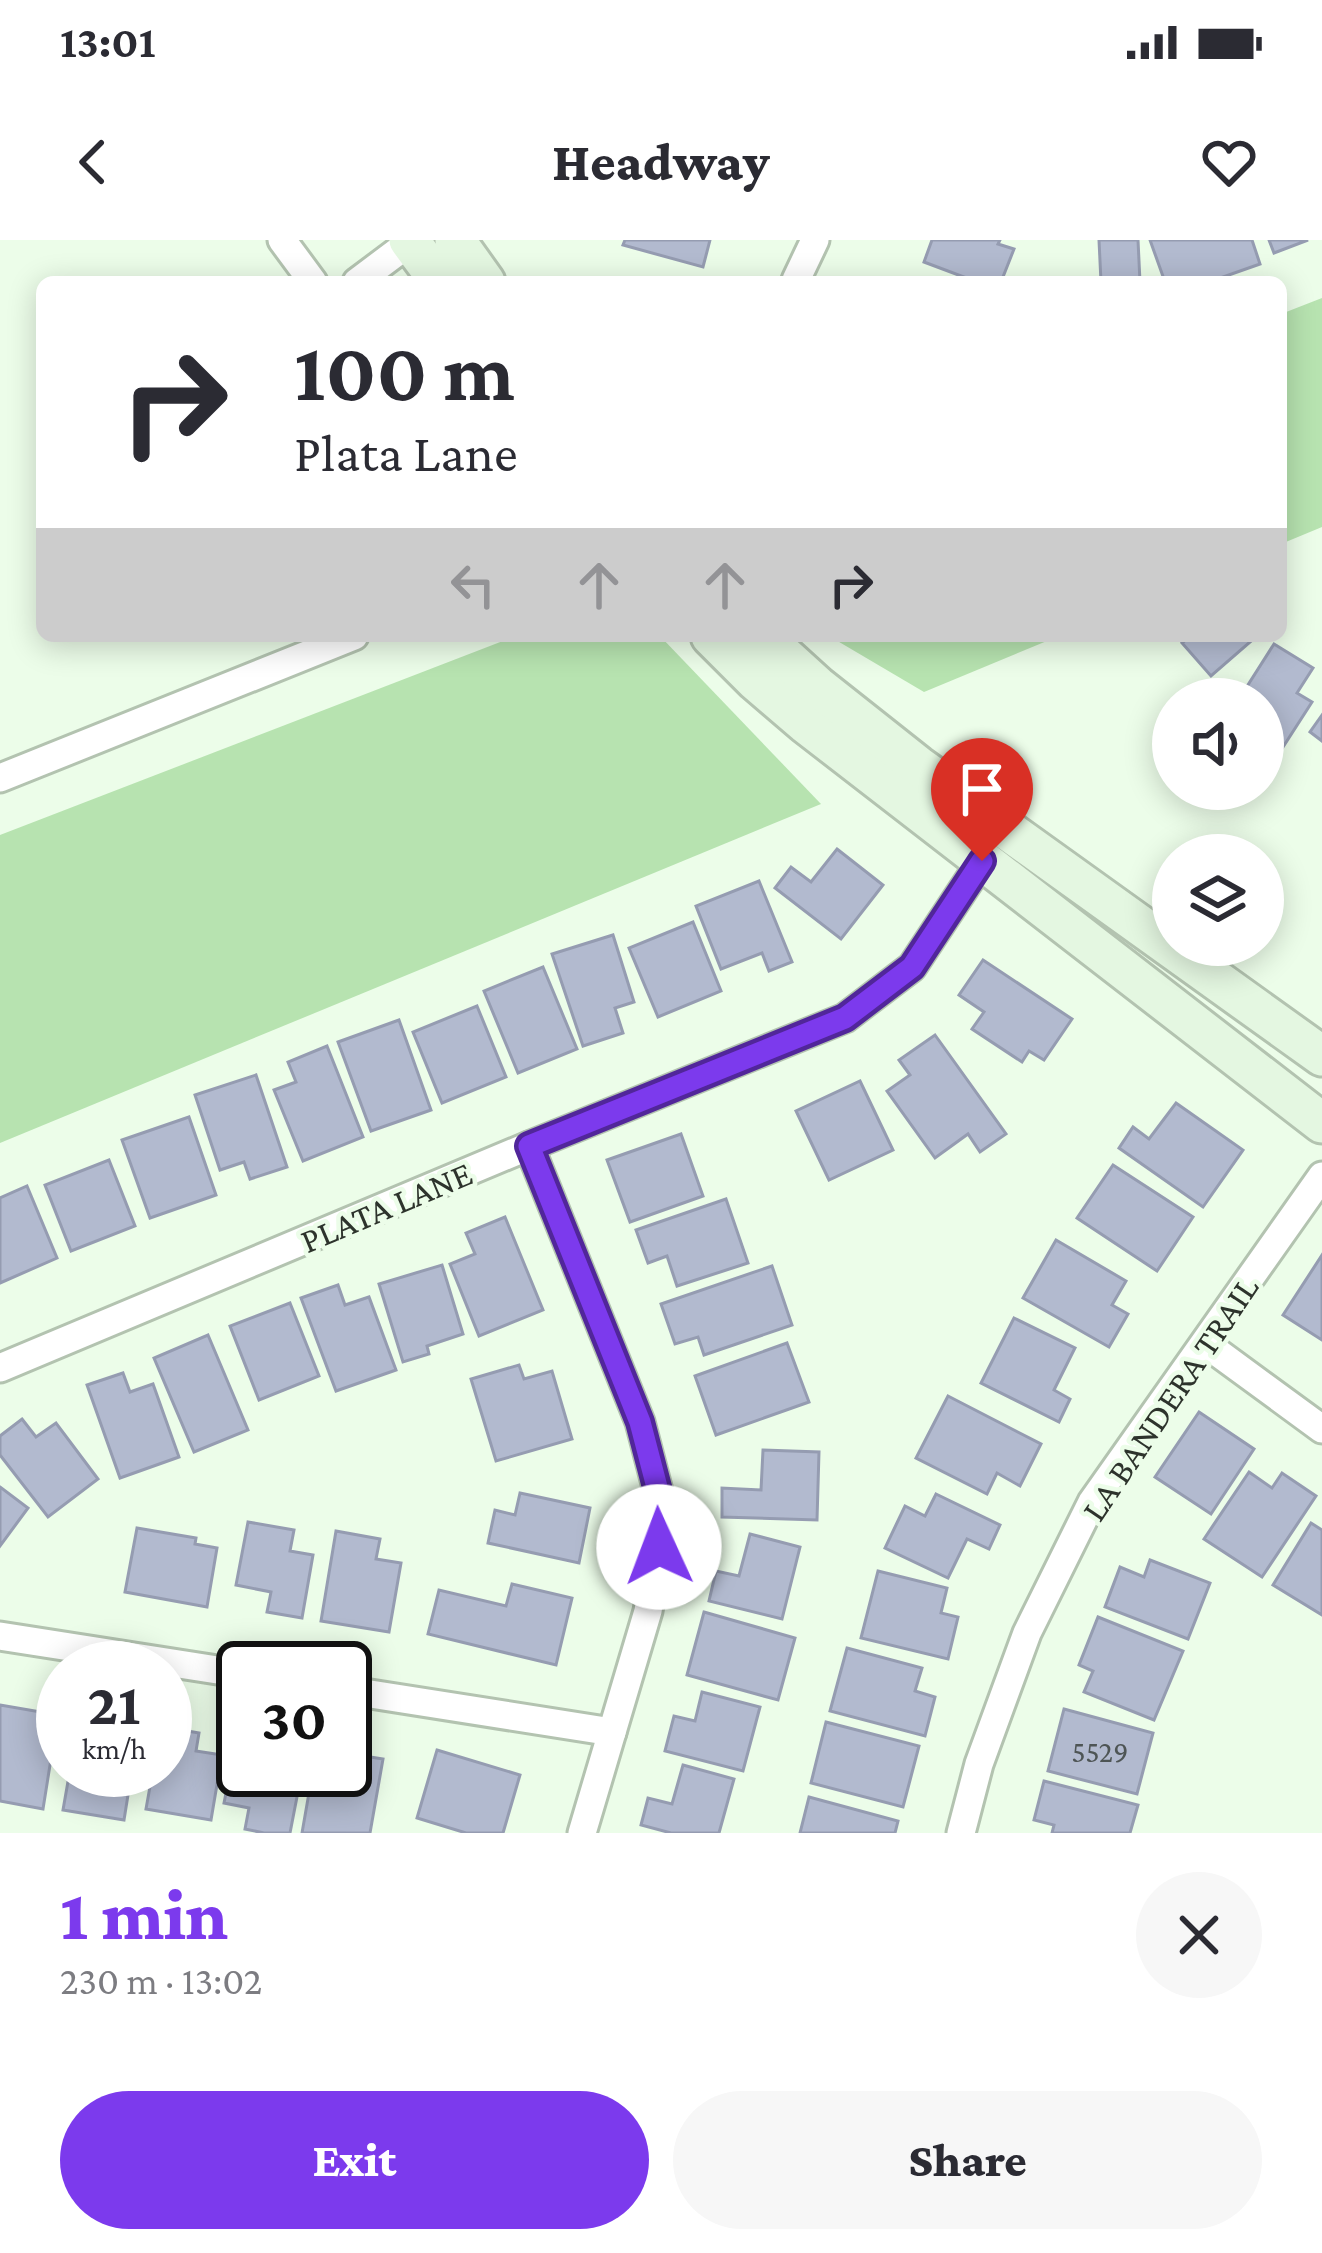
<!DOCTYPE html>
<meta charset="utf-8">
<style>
body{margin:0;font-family:"Crimson Pro",serif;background:#f7f7f7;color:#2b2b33;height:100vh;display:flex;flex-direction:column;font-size:45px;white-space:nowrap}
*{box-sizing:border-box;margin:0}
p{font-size:39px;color:#7c7c81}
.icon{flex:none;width:66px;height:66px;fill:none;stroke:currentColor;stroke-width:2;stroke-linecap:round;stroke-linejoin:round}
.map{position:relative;height:1593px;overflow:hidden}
.sheet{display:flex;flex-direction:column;background:#fff;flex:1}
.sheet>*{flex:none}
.banner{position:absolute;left:36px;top:36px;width:1251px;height:366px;border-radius:18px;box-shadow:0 6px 30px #0003;background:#fff;color:#2b2b33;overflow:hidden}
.buttons{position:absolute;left:1152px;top:438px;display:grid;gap:24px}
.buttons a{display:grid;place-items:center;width:132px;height:132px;border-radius:50%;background:#fff;box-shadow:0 6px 30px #0003;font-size:60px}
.speed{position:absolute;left:36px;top:1401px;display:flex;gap:24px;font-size:60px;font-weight:700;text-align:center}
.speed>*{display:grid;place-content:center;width:156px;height:156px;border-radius:50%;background:#fff;box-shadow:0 6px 30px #0003;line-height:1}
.speed small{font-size:30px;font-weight:400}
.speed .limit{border:6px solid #111;border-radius:18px;background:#fff;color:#111}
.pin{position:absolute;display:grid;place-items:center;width:102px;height:102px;color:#fff;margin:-123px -51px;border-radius:50% 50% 50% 0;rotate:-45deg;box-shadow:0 0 12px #0007}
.pin .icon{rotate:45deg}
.me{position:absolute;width:132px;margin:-66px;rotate:358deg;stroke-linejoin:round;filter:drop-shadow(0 0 9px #0008)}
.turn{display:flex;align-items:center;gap:42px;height:252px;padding:0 60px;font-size:54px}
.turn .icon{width:156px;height:156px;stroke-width:2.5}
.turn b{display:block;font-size:84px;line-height:102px}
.lanes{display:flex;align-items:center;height:114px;padding:0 60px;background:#0003;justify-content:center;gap:60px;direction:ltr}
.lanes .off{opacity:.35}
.round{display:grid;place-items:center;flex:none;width:126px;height:126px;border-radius:63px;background:#f7f7f7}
.summary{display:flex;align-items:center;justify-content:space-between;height:204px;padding:0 60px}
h1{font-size:72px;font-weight:800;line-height:90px;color:#7c3aed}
.button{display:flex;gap:24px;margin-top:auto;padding:24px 60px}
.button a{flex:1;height:138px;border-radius:72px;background:#7c3aed;color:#fff;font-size:48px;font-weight:800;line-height:138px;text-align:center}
.button a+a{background:#f7f7f7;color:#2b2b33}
.status{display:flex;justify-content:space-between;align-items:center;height:84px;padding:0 60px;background:#fff;direction:ltr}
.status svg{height:33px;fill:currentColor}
header{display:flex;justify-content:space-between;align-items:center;height:156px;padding:0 60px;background:#fff;font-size:54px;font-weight:800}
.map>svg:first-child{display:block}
.green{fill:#b7e3b0}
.building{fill:#b2bacf;stroke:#959cb1;stroke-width:3}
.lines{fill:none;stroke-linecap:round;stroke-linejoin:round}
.street-casing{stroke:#b3c3b0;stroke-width:33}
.secondary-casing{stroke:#b3c3b0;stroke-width:45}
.street{stroke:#fff;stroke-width:27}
.secondary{stroke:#e4f7e1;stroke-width:39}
.route-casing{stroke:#51269a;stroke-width:30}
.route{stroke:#7c3aed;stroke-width:21}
.labels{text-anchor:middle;stroke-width:9;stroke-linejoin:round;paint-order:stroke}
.number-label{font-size:30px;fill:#4e5555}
.street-label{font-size:36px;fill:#2d332c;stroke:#ecfde9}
</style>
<div class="status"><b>13:01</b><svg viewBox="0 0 49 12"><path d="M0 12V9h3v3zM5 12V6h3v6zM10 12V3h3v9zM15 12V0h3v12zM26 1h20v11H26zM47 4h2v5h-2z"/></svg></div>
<header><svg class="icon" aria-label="back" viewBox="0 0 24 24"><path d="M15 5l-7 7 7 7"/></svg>Headway<svg class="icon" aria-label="heart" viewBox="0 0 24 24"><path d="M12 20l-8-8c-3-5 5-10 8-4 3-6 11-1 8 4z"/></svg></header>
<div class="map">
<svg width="1322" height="1593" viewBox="0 0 1322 1593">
<rect width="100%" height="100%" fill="#ecfde9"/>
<g class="green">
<polygon points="1322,58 1322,287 1281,304 1281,74"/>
<polygon points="516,396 660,396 821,564 0,903 0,595"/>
<polygon points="829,396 1059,396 924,452"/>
</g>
<g class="building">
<polygon points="625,0 710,0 703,27 623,5"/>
<polygon points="932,0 1000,0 998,4 1014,9 1001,42 977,42 924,22"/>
<polygon points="1099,0 1138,0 1140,42 1101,42"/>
<polygon points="1150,0 1252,0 1260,24 1209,42 1165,42"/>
<polygon points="1269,0 1308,0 1274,13"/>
<polygon points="1190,396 1257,396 1211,436 1182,403"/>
<polygon points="1274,404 1313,428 1297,453 1312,462 1265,535 1263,534 1263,459 1239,459"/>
<polygon points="1322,475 1322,501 1310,492"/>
<polygon points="837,609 883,645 841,699 775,648 791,627 811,642"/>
<polygon points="759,641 792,722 769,731 762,713 721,729 696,666"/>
<polygon points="693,682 721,751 658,777 629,708"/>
<polygon points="613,695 634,762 615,768 623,793 583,806 552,714"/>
<polygon points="983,720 1072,779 1044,820 1029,811 1022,822 972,789 984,772 959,755"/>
<polygon points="543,727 577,809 518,833 484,751"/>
<polygon points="477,766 506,837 442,863 413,792"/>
<polygon points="399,780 431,870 371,891 338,802"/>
<polygon points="935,795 1006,894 980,912 968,894 935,918 887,851 910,835 899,820"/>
<polygon points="327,806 363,897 303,921 274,850 296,842 288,822"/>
<polygon points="256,835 287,927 250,939 244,922 220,930 195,855"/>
<polygon points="860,841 893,910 829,940 796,871"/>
<polygon points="1176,863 1243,910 1203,967 1119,908 1133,887 1149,899"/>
<polygon points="189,877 216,955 150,978 122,900"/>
<polygon points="681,894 703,956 630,982 607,920"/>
<polygon points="109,920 135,986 71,1011 45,945"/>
<polygon points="1113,925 1193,977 1157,1031 1077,978"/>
<polygon points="27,946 57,1018 0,1043 0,958"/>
<polygon points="726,959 748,1023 677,1046 667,1016 648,1023 636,990"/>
<polygon points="505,977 543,1070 479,1096 450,1024 475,1014 466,993"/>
<polygon points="1056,1000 1126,1041 1112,1065 1128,1074 1109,1107 1023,1058"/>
<polygon points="1322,1015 1322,1100 1283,1075"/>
<polygon points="442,1025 463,1094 427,1106 429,1114 403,1122 379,1044"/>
<polygon points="772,1026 792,1085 704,1115 698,1097 675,1104 661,1064"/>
<polygon points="338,1045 345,1065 369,1057 396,1130 336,1151 301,1058"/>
<polygon points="290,1063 319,1136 259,1160 230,1086"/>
<polygon points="1014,1078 1075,1108 1054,1150 1070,1159 1059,1182 981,1143"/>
<polygon points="208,1095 248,1190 194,1212 154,1118"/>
<polygon points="787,1103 809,1162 716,1195 695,1136"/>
<polygon points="519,1125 524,1139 552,1131 572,1199 496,1221 471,1139"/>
<polygon points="123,1133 130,1152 153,1144 179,1217 120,1238 87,1145"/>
<polygon points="948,1156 1041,1204 1020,1246 997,1233 987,1254 916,1218"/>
<polygon points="1199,1172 1254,1209 1211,1274 1155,1237"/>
<polygon points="22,1179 36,1197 56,1183 98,1239 48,1277 0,1215 0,1196"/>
<polygon points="763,1210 819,1212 817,1280 722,1277 722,1248 761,1250"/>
<polygon points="1249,1232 1272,1248 1282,1233 1316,1256 1262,1337 1204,1299"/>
<polygon points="0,1247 28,1268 0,1306"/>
<polygon points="520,1253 590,1268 579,1323 488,1303 495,1270 515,1275"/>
<polygon points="936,1254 1000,1285 989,1309 967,1299 948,1338 885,1308 905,1266 925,1276"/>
<polygon points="248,1282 294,1290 290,1311 313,1315 302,1378 267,1372 271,1352 236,1345"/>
<polygon points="1311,1283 1322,1290 1322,1375 1273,1345"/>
<polygon points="137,1288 196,1298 195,1304 217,1308 207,1367 125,1352"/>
<polygon points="336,1291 380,1299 376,1319 401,1323 389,1392 321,1381"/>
<polygon points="750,1294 800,1307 782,1379 709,1361 716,1331 739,1336"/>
<polygon points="1150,1320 1210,1343 1188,1399 1105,1367 1120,1327 1144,1337"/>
<polygon points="878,1331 947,1348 941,1373 958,1377 948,1419 861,1398"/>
<polygon points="512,1344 572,1358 556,1425 428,1394 439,1350 506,1366"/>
<polygon points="704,1372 795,1398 778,1460 687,1435"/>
<polygon points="1098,1377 1183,1411 1154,1480 1084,1452 1093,1431 1079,1425"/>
<polygon points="847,1408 922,1428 915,1451 935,1457 925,1496 830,1471"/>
<polygon points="702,1452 760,1467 743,1531 665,1511 674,1476 695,1481"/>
<polygon points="0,1465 58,1475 43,1569 0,1561"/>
<polygon points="1064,1469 1153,1493 1137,1554 1048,1531"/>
<polygon points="826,1482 919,1506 903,1567 811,1543"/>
<polygon points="165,1487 199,1493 196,1511 222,1515 211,1580 146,1569 153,1530 165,1530"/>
<polygon points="237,1498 243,1499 243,1530 302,1531 290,1593 264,1593 245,1589 249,1568 224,1563"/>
<polygon points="437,1510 520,1535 503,1593 466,1593 417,1578"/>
<polygon points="345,1513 383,1519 370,1593 302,1593 313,1530 345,1530"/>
<polygon points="683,1525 734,1539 719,1593 671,1593 641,1585 648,1558 672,1564"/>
<polygon points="70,1530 132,1530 124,1580 63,1570"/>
<polygon points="1044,1541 1138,1565 1130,1593 1052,1593 1054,1585 1034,1580"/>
<polygon points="809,1557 898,1581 895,1593 800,1593"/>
</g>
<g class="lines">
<defs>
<g id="street">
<polyline points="282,0 313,42"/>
<polyline points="796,40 815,0"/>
<polyline points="357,42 413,0"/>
<polyline points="0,538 354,396"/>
<polyline points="529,906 640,1182 664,1274 648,1371 582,1593"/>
<polyline points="1206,1104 1322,1189"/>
<polyline points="0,1128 529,906 845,778 912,727 982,621"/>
<polyline points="0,1396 243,1434"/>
<polyline points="345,1450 612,1492"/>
<polyline points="961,1593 979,1524 1027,1393 1092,1262 1322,936"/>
</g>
<g id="secondary">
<polyline points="409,0 440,42"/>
<polyline points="455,0 485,42"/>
<polyline points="711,396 756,441 805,483 1322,883"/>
<polyline points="762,396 817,446 918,526 1322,816"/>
</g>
</defs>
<use href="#street" class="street-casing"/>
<use href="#secondary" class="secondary-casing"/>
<use href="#street" class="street"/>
<use href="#secondary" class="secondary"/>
</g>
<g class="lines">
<defs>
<polyline id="route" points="659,1307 664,1274 640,1182 529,906 845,778 912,727 982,621"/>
</defs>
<use href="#route" class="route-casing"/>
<use href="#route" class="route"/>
</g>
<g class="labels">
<g class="number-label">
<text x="1100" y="1522">5529</text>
</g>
<g class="street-label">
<text transform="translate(386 966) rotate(-23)" y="13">PLATA LANE</text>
<text transform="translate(1169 1158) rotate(-56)" y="13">LA BANDERA TRAIL</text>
</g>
</g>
</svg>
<div class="buttons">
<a><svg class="icon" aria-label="sound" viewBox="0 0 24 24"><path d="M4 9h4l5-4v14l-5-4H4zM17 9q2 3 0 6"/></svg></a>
<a><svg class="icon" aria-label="layers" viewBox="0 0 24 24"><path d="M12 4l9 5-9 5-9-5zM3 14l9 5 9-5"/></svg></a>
</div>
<div class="speed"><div>21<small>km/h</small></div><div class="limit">30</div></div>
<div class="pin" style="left:982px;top:621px;background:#d93025"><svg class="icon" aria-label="arrive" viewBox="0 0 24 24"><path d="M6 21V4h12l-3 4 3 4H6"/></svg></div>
<svg class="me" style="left:659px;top:1307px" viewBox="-20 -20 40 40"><circle r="19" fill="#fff"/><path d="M0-13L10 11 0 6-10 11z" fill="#7c3aed"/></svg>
<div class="banner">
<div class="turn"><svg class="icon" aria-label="right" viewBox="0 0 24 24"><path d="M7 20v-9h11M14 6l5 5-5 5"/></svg><div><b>100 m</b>Plata Lane</div></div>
<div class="lanes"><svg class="icon off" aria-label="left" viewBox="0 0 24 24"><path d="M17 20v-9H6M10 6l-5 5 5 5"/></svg><svg class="icon off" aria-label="ahead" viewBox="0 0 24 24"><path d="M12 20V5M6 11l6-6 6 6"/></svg><svg class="icon off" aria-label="ahead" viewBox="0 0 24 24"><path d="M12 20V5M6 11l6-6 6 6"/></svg><svg class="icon" aria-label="right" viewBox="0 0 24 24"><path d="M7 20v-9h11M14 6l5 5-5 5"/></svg></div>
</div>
</div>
<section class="sheet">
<div class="summary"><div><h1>1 min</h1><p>230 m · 13:02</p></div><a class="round"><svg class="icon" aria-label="close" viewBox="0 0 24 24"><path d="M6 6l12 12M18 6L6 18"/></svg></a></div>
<div class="button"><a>Exit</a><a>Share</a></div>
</section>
